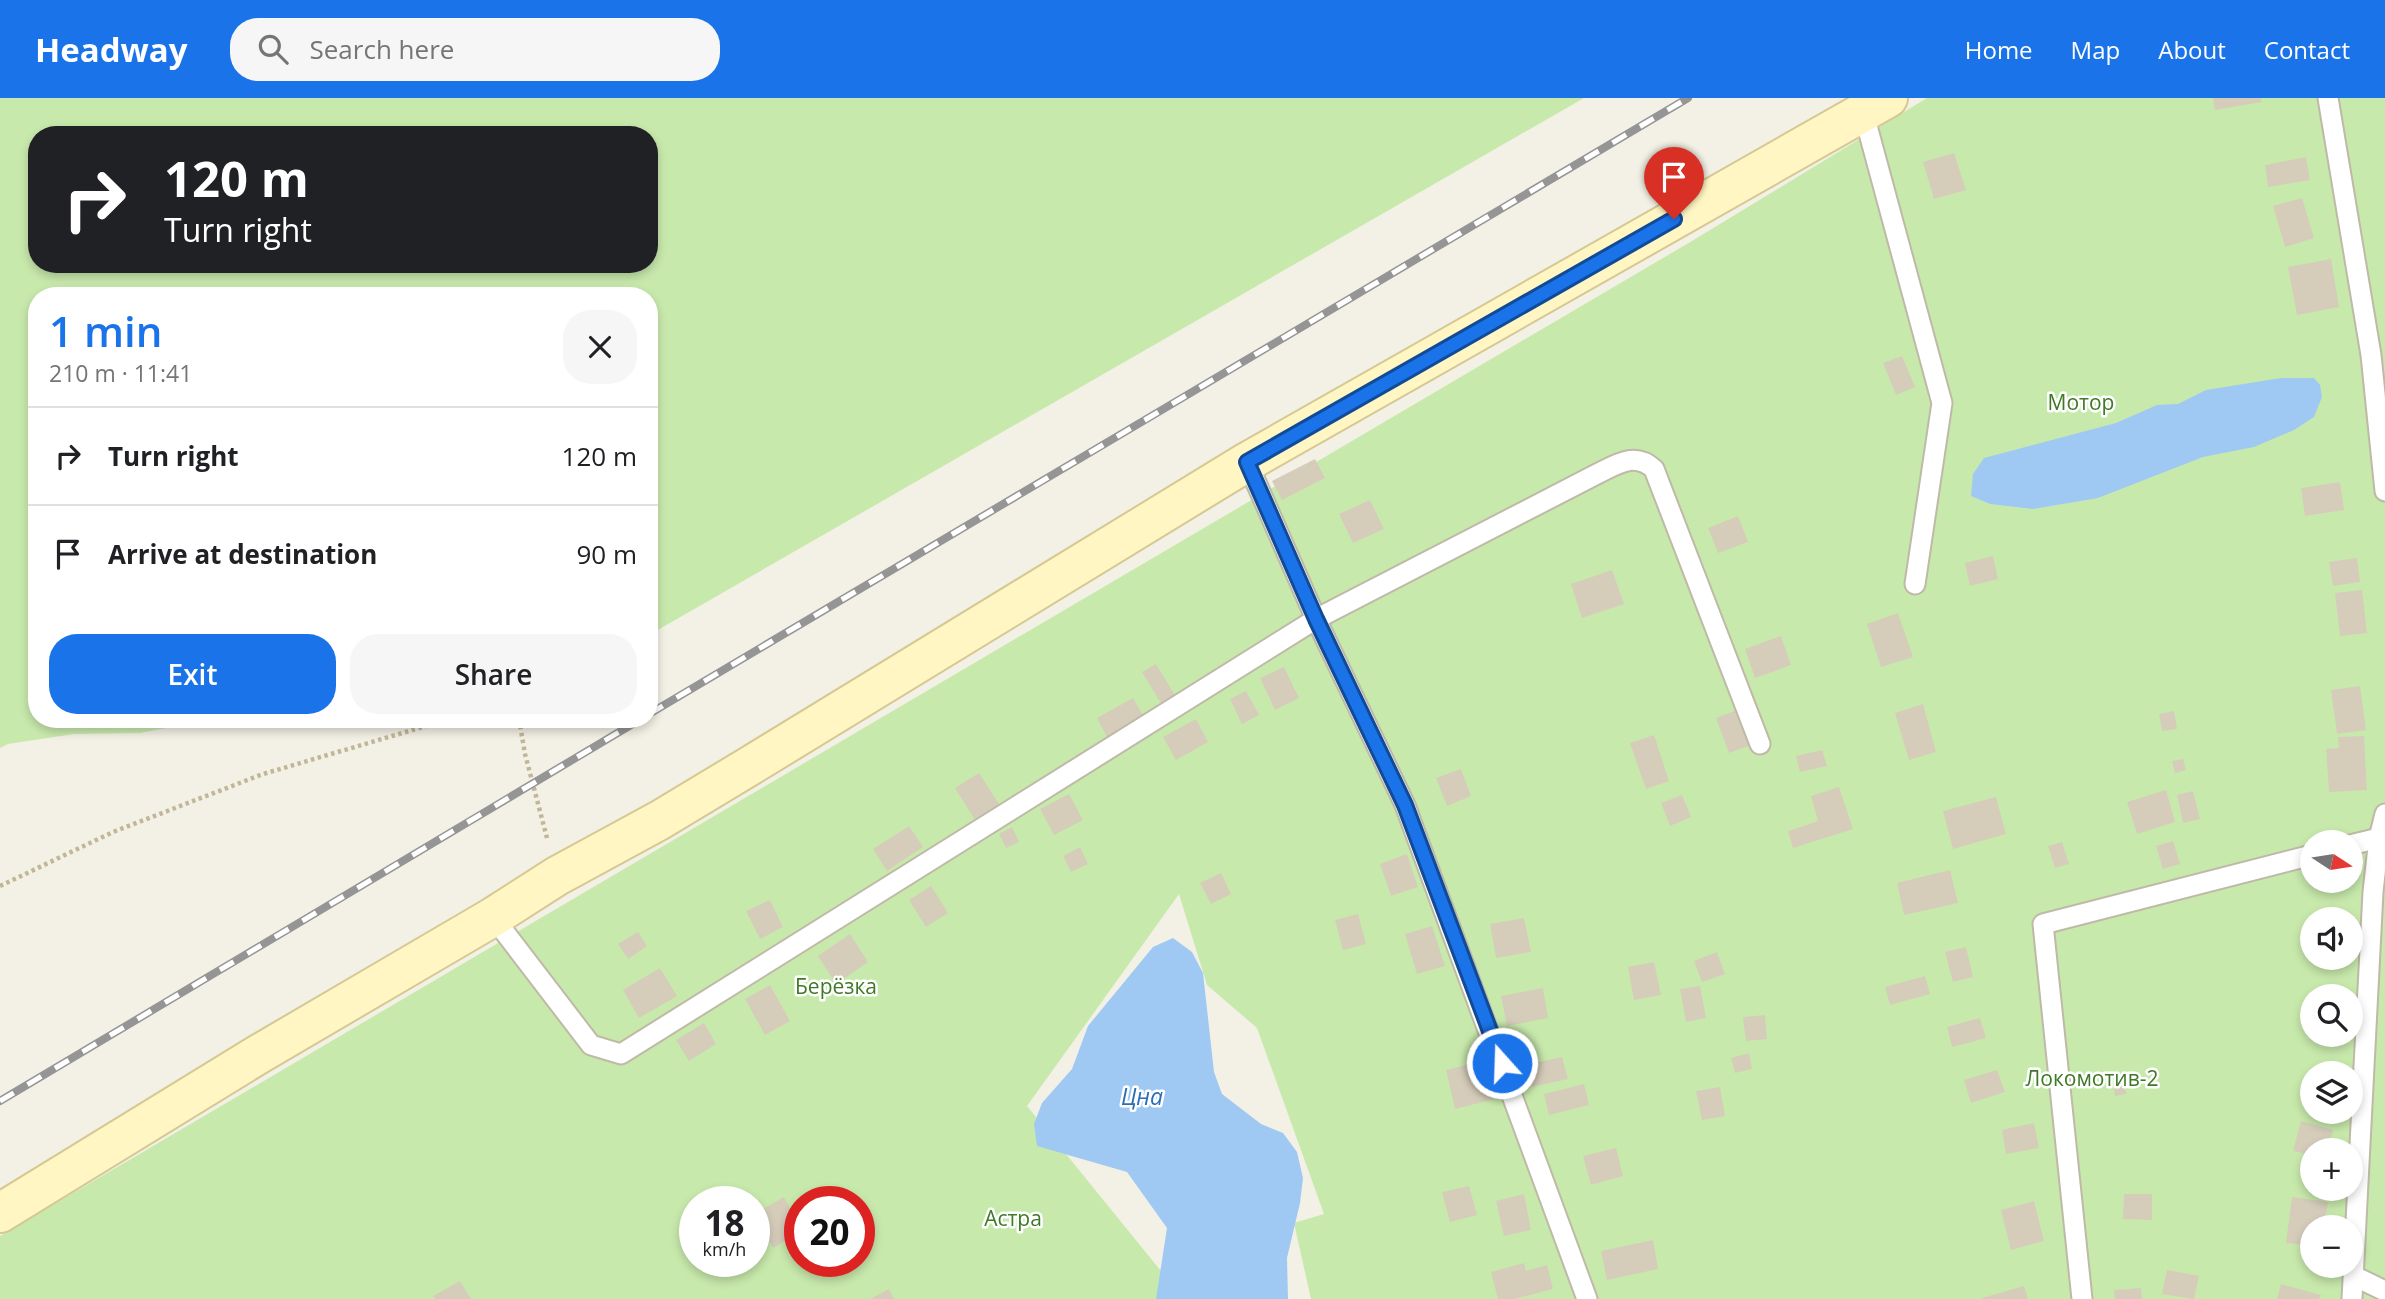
<!DOCTYPE html>
<meta charset="utf-8">
<style>
body{margin:0;font-family:"Open Sans",sans-serif;background:#f6f6f6;color:#202124;height:100vh;display:flex;flex-direction:column;font-size:26px;white-space:nowrap}
*{box-sizing:border-box;margin:0}
p{font-size:23px;color:#757577}
.icon{flex:none;width:38px;height:38px;fill:none;stroke:currentColor;stroke-width:2;stroke-linecap:round;stroke-linejoin:round}
.map{position:relative;flex:1;overflow:hidden}
.details{position:absolute;left:28px;top:189px;width:630px;height:441px;display:flex;flex-direction:column;background:#fff;border-radius:28px;box-shadow:0 4px 10px #0003}
.details>*{flex:none}
.guide{position:absolute;left:28px;top:28px;width:630px;height:147px;border-radius:28px;box-shadow:0 4px 10px #0003;background:#202124;color:#fff;overflow:hidden}
.needle{width:46px;rotate:102deg}
.tools{position:absolute;left:2300px;top:732px;display:grid;gap:14px}
.tools a{display:grid;place-items:center;width:63px;height:63px;border-radius:50%;background:#fff;box-shadow:0 4px 10px #0003;font-size:35px}
.speed{position:absolute;left:679px;top:1088px;display:flex;gap:14px;font-size:35px;font-weight:700;text-align:center}
.speed>*{display:grid;place-content:center;width:91px;height:91px;border-radius:50%;background:#fff;box-shadow:0 4px 10px #0003;line-height:1}
.speed small{font-size:18px;font-weight:400}
.speed .limit{border:10px solid #d22;background:#fff;color:#111}
.pin{position:absolute;display:grid;place-items:center;width:60px;height:60px;color:#fff;margin:-72px -30px;border-radius:50% 50% 50% 0;rotate:-45deg;box-shadow:0 0 7px #0007}
.pin .icon{rotate:45deg}
.me{position:absolute;width:77px;margin:-38px;rotate:340deg;stroke-linejoin:round;filter:drop-shadow(0 0 5px #0008)}
.turn{display:flex;align-items:center;gap:24px;height:147px;padding:0 21px;font-size:32px}
.turn .icon{width:91px;height:91px;stroke-width:2.5}
.turn b{display:block;font-size:49px;line-height:60px}
.round{display:grid;place-items:center;flex:none;width:74px;height:74px;border-radius:28px;background:#f6f6f6}
.summary{display:flex;align-items:center;justify-content:space-between;height:119px;padding:0 21px}
h1{font-size:42px;font-weight:600;line-height:52px;color:#1a73e8}
.cta{display:flex;gap:14px;margin-top:auto;padding:14px 21px}
.cta a{flex:1;height:80px;border-radius:28px;background:#1a73e8;color:#fff;font-size:28px;font-weight:600;line-height:80px;text-align:center}
.cta a+a{background:#f6f6f6;color:#202124}
ul{padding:0;list-style:none}
li{display:flex;align-items:center;gap:21px;height:98px;padding:0 21px;border-top:2px solid #e0e0e0}
li div{flex:1}
li b{display:block;font-size:26px}
li em{font-style:normal}
header{display:flex;align-items:center;gap:42px;box-sizing:border-box;height:98px;padding:0 35px;background:#1a73e8;color:#fff}
header strong{font-size:33px}
nav{display:flex;gap:38px;margin-inline-start:auto;font-size:24px}
.search{width:490px;height:63px;background:#f6f6f6;display:flex;align-items:center;gap:18px;box-sizing:border-box;padding:0 24px;border-radius:28px;color:#757577;font-size:26px}
.map>svg:first-child{display:block}
.green{fill:#c8e9ac;fill-rule:evenodd}
.water{fill:#9fc9f3}
.building{fill:#d5cdba}
.lines{fill:none;stroke-linecap:round;stroke-linejoin:round}
.lane-casing{stroke:#bfb9a7;stroke-width:23}
.secondary-casing{stroke:#d5c993;stroke-width:42}
.path{stroke:#c1b698;stroke-width:4.5;stroke-dasharray:3.5 3.5;stroke-linecap:butt}
.lane{stroke:#fff;stroke-width:19}
.secondary{stroke:#fff6c3;stroke-width:38}
.rail-casing{stroke:#959595;stroke-width:8}
.rail{stroke:#fff;stroke-width:5;stroke-dasharray:16;stroke-linecap:butt}
.route-casing{stroke:#114b97;stroke-width:18}
.route{stroke:#1a73e8;stroke-width:12}
.labels{text-anchor:middle;stroke-width:5;stroke-linejoin:round;paint-order:stroke}
.park-label{font-size:21px;fill:#3e7926;stroke:#fff}
.water-label{font-size:23px;font-style:italic;fill:#2a6eb5;stroke:#fff}
</style>
<header>
<strong>Headway</strong>
<div class="search"><svg class="icon" aria-label="search" viewBox="0 0 24 24"><circle cx="10" cy="10" r="6"/><path d="M15 15l6 6"/></svg>Search here</div>
<nav><a>Home</a><a>Map</a><a>About</a><a>Contact</a></nav>
</header>
<div class="map">
<svg width="2385" height="1201" viewBox="0 0 2385 1201">
<rect width="100%" height="100%" fill="#f3f0e5"/>
<g class="green">
<path d="M0,0H1584L649,537V198H37V621H213L140,635L74,636L8,646L0,650ZM37,37H649V166H37Z"/>
<path d="M1927,0H2385V1201H1311L1294,1125L1324,1116L1257,930L1207,887L1179,796L1027,1008L1165,1178L1163,1201H0V1138L1692,143ZM2312,744H2350V782H2312ZM2312,821H2350V859H2312ZM2312,898H2350V936H2312ZM2312,975H2350V1013H2312ZM2312,1052H2350V1090H2312ZM695,1104H754V1164H695ZM800,1104H859V1164H800ZM2312,1129H2350V1167H2312Z"/>
</g>
<g class="water">
<polygon points="2281,280 2314,280 2320,287 2322,299 2314,319 2294,332 2254,349 2203,359 2098,400 2033,411 1990,406 1971,398 1973,376 1984,360 2116,325 2157,307 2178,306 2206,292"/>
<polygon points="1173,840 1192,854 1203,875 1214,974 1222,996 1261,1026 1283,1035 1297,1054 1303,1080 1300,1105 1287,1160 1288,1201 1156,1201 1167,1130 1127,1074 1037,1048 1034,1026 1042,1005 1072,971 1088,928 1153,849"/>
</g>
<g class="building">
<polygon points="2213,0 2261,0 2262,4 2215,12"/>
<polygon points="1954,55 1966,92 1934,101 1923,64"/>
<polygon points="2306,59 2310,82 2268,89 2265,67"/>
<polygon points="2302,100 2314,140 2285,149 2273,108"/>
<polygon points="2331,161 2339,209 2297,217 2288,169"/>
<polygon points="1902,258 1915,289 1896,297 1883,265"/>
<polygon points="1315,361 1325,380 1282,402 1272,383"/>
<polygon points="2340,384 2344,412 2305,418 2301,390"/>
<polygon points="1370,402 1384,431 1353,445 1339,416"/>
<polygon points="1738,418 1748,444 1718,455 1708,430"/>
<polygon points="1993,458 1998,481 1970,488 1965,465"/>
<polygon points="2357,460 2360,484 2333,488 2329,464"/>
<polygon points="1612,472 1624,506 1582,520 1571,486"/>
<polygon points="2362,492 2367,535 2340,538 2335,495"/>
<polygon points="1898,515 1913,559 1881,569 1867,526"/>
<polygon points="1781,538 1791,567 1755,580 1745,551"/>
<polygon points="1156,566 1176,599 1162,607 1142,574"/>
<polygon points="1284,569 1299,600 1275,612 1260,580"/>
<polygon points="2360,588 2366,632 2337,636 2331,592"/>
<polygon points="1246,593 1259,617 1242,626 1230,601"/>
<polygon points="1133,600 1144,619 1107,639 1097,620"/>
<polygon points="1923,606 1936,654 1909,662 1895,615"/>
<polygon points="1737,612 1751,647 1729,655 1716,620"/>
<polygon points="2174,613 2177,631 2162,633 2159,616"/>
<polygon points="1196,621 1208,644 1176,662 1163,639"/>
<polygon points="1654,637 1669,683 1646,691 1630,645"/>
<polygon points="2364,638 2367,692 2329,694 2326,651 2339,650 2338,639"/>
<polygon points="1822,652 1827,668 1800,674 1796,658"/>
<polygon points="2183,661 2186,672 2175,675 2172,663"/>
<polygon points="1461,671 1471,698 1447,708 1436,680"/>
<polygon points="979,675 999,706 975,722 955,690"/>
<polygon points="1839,689 1853,731 1793,750 1788,733 1818,723 1811,698"/>
<polygon points="2166,692 2175,724 2137,736 2127,704"/>
<polygon points="2193,693 2200,721 2183,725 2177,697"/>
<polygon points="1069,696 1083,722 1054,737 1040,711"/>
<polygon points="1682,697 1691,719 1670,728 1661,705"/>
<polygon points="1996,699 2006,736 1953,751 1943,713"/>
<polygon points="909,728 923,749 887,773 873,751"/>
<polygon points="1012,729 1019,744 1006,750 999,736"/>
<polygon points="2173,743 2180,766 2163,771 2156,748"/>
<polygon points="2062,744 2069,766 2055,770 2048,748"/>
<polygon points="1080,749 1088,766 1071,774 1063,758"/>
<polygon points="1407,756 1418,789 1391,798 1380,766"/>
<polygon points="1950,772 1958,805 1904,817 1897,785"/>
<polygon points="1221,775 1231,796 1211,806 1200,785"/>
<polygon points="931,788 948,815 926,829 909,802"/>
<polygon points="770,802 783,829 760,841 746,813"/>
<polygon points="1358,816 1366,846 1343,852 1335,822"/>
<polygon points="1524,820 1531,854 1496,860 1490,826"/>
<polygon points="1432,828 1445,868 1417,876 1405,836"/>
<polygon points="638,834 647,848 628,861 618,846"/>
<polygon points="850,836 868,864 836,886 818,858"/>
<polygon points="1966,849 1973,879 1953,884 1945,854"/>
<polygon points="1717,854 1725,876 1702,884 1694,863"/>
<polygon points="1654,864 1661,897 1634,902 1628,869"/>
<polygon points="660,870 677,898 639,920 623,892"/>
<polygon points="1925,878 1930,896 1890,907 1885,889"/>
<polygon points="770,887 790,923 765,937 745,901"/>
<polygon points="1700,888 1706,920 1686,924 1680,891"/>
<polygon points="1543,890 1548,920 1507,928 1501,898"/>
<polygon points="1765,917 1767,941 1746,943 1743,919"/>
<polygon points="1980,920 1986,940 1952,949 1947,929"/>
<polygon points="704,925 716,946 689,963 676,942"/>
<polygon points="1749,955 1752,971 1735,975 1731,960"/>
<polygon points="1562,959 1568,981 1532,989 1526,967"/>
<polygon points="1486,962 1495,1001 1455,1011 1446,972"/>
<polygon points="1997,972 2005,994 1971,1005 1964,982"/>
<polygon points="2124,982 2126,996 2115,998 2113,983"/>
<polygon points="1584,986 1589,1007 1549,1017 1544,996"/>
<polygon points="1720,989 1725,1018 1702,1022 1696,993"/>
<polygon points="2301,1023 2333,1032 2327,1052 2312,1052 2312,1057 2293,1053"/>
<polygon points="2034,1025 2039,1050 2006,1056 2002,1032"/>
<polygon points="1616,1050 1623,1078 1591,1087 1583,1058"/>
<polygon points="1469,1088 1477,1117 1450,1124 1442,1094"/>
<polygon points="1524,1096 1531,1132 1504,1138 1496,1103"/>
<polygon points="2124,1096 2152,1096 2152,1122 2123,1121"/>
<polygon points="784,1099 800,1127 800,1135 773,1150 754,1116"/>
<polygon points="2292,1099 2328,1104 2324,1129 2312,1129 2312,1148 2286,1145"/>
<polygon points="2034,1103 2044,1143 2011,1152 2001,1112"/>
<polygon points="1653,1142 1658,1171 1607,1182 1601,1153"/>
<polygon points="1524,1165 1526,1173 1547,1167 1553,1191 1514,1201 1498,1201 1491,1174"/>
<polygon points="2167,1172 2199,1178 2194,1201 2162,1196"/>
<polygon points="460,1183 471,1201 435,1201 433,1198"/>
<polygon points="2281,1186 2321,1197 2319,1201 2277,1201"/>
<polygon points="2024,1188 2028,1201 1983,1201 1982,1200"/>
<polygon points="2141,1190 2142,1201 2115,1201 2114,1192"/>
<polygon points="889,1191 894,1201 870,1201"/>
</g>
<g class="lines">
<defs>
<g id="lane">
<polyline points="2328,0 2371,257 2385,393"/>
<polyline points="1863,13 1942,305 1915,486"/>
<polyline points="1247,364 1316,521 1405,707 1587,1201"/>
<polyline points="2350,747 2379,740"/>
<path d="M493,819L591,947L621,956L1316,521L1595,377C1616,367 1634,353 1654,371L1760,646"/>
<polyline points="2354,1178 2385,1193"/>
<polyline points="2082,1201 2043,826 2312,757"/>
<polyline points="2352,1201 2373,794 2379,740 2385,716"/>
</g>
<polyline id="secondary" points="0,1115 259,956 493,819 557,778 660,722 748,669 1247,364 1888,0"/>
</defs>
<use href="#lane" class="lane-casing"/>
<use href="#secondary" class="secondary-casing"/>
<g class="path">
<polyline points="519,621 525,656 547,740"/>
<polyline points="0,788 113,734 263,676 450,621"/>
</g>
<use href="#lane" class="lane"/>
<use href="#secondary" class="secondary"/>
<defs>
<g id="rail">
<polyline points="649,616 1688,0"/>
<polyline points="0,1003 641,621"/>
</g>
</defs>
<use href="#rail" class="rail-casing"/>
<use href="#rail" class="rail"/>
</g>
<g class="lines">
<defs>
<polyline id="route" points="1502,965 1405,707 1316,521 1247,364 1674,121"/>
</defs>
<use href="#route" class="route-casing"/>
<use href="#route" class="route"/>
</g>
<g class="labels">
<g class="park-label">
<text x="2081" y="312">Мотор</text>
<text x="836" y="896">Берёзка</text>
<text x="2092" y="988">Локомотив-2</text>
<text x="1013" y="1128">Астра</text>
</g>
<g class="water-label">
<text x="1142" y="1007">Цна</text>
</g>
</g>
</svg>
<div class="tools">
<a><svg class="needle" viewBox="-14 -14 28 28"><path d="M0-13l5 13h-10z" fill="#e53935"/><path d="M0 13l5-13h-10z" fill="#757577"/></svg></a>
<a><svg class="icon" aria-label="sound" viewBox="0 0 24 24"><path d="M4 9h4l5-4v14l-5-4H4zM17 9q2 3 0 6"/></svg></a>
<a><svg class="icon" aria-label="search" viewBox="0 0 24 24"><circle cx="10" cy="10" r="6"/><path d="M15 15l6 6"/></svg></a>
<a><svg class="icon" aria-label="layers" viewBox="0 0 24 24"><path d="M12 4l9 5-9 5-9-5zM3 14l9 5 9-5"/></svg></a>
<a>+</a>
<a>−</a>
</div>
<div class="speed"><div>18<small>km/h</small></div><div class="limit">20</div></div>
<div class="pin" style="left:1674px;top:121px;background:#d93025"><svg class="icon" aria-label="arrive" viewBox="0 0 24 24"><path d="M6 21V4h12l-3 4 3 4H6"/></svg></div>
<svg class="me" style="left:1502px;top:965px" viewBox="-20 -20 40 40"><circle r="17" fill="#1a73e8" stroke="#fff" stroke-width="3"/><path d="M0-11L8 9 0 5-8 9z" fill="#fff"/></svg>
<div class="guide">
<div class="turn"><svg class="icon" aria-label="right" viewBox="0 0 24 24"><path d="M7 20v-9h11M14 6l5 5-5 5"/></svg><div><b>120 m</b>Turn right</div></div>
</div>
<section class="details">
<div class="summary"><div><h1>1 min</h1><p>210 m · 11:41</p></div><a class="round"><svg class="icon" aria-label="close" viewBox="0 0 24 24"><path d="M6 6l12 12M18 6L6 18"/></svg></a></div>
<ul>
<li><svg class="icon" aria-label="right" viewBox="0 0 24 24"><path d="M7 20v-9h11M14 6l5 5-5 5"/></svg><div><b>Turn right</b></div><em>120 m</em></li>
<li><svg class="icon" aria-label="arrive" viewBox="0 0 24 24"><path d="M6 21V4h12l-3 4 3 4H6"/></svg><div><b>Arrive at destination</b></div><em>90 m</em></li>
</ul>
<div class="cta"><a>Exit</a><a>Share</a></div>
</section>
</div>
